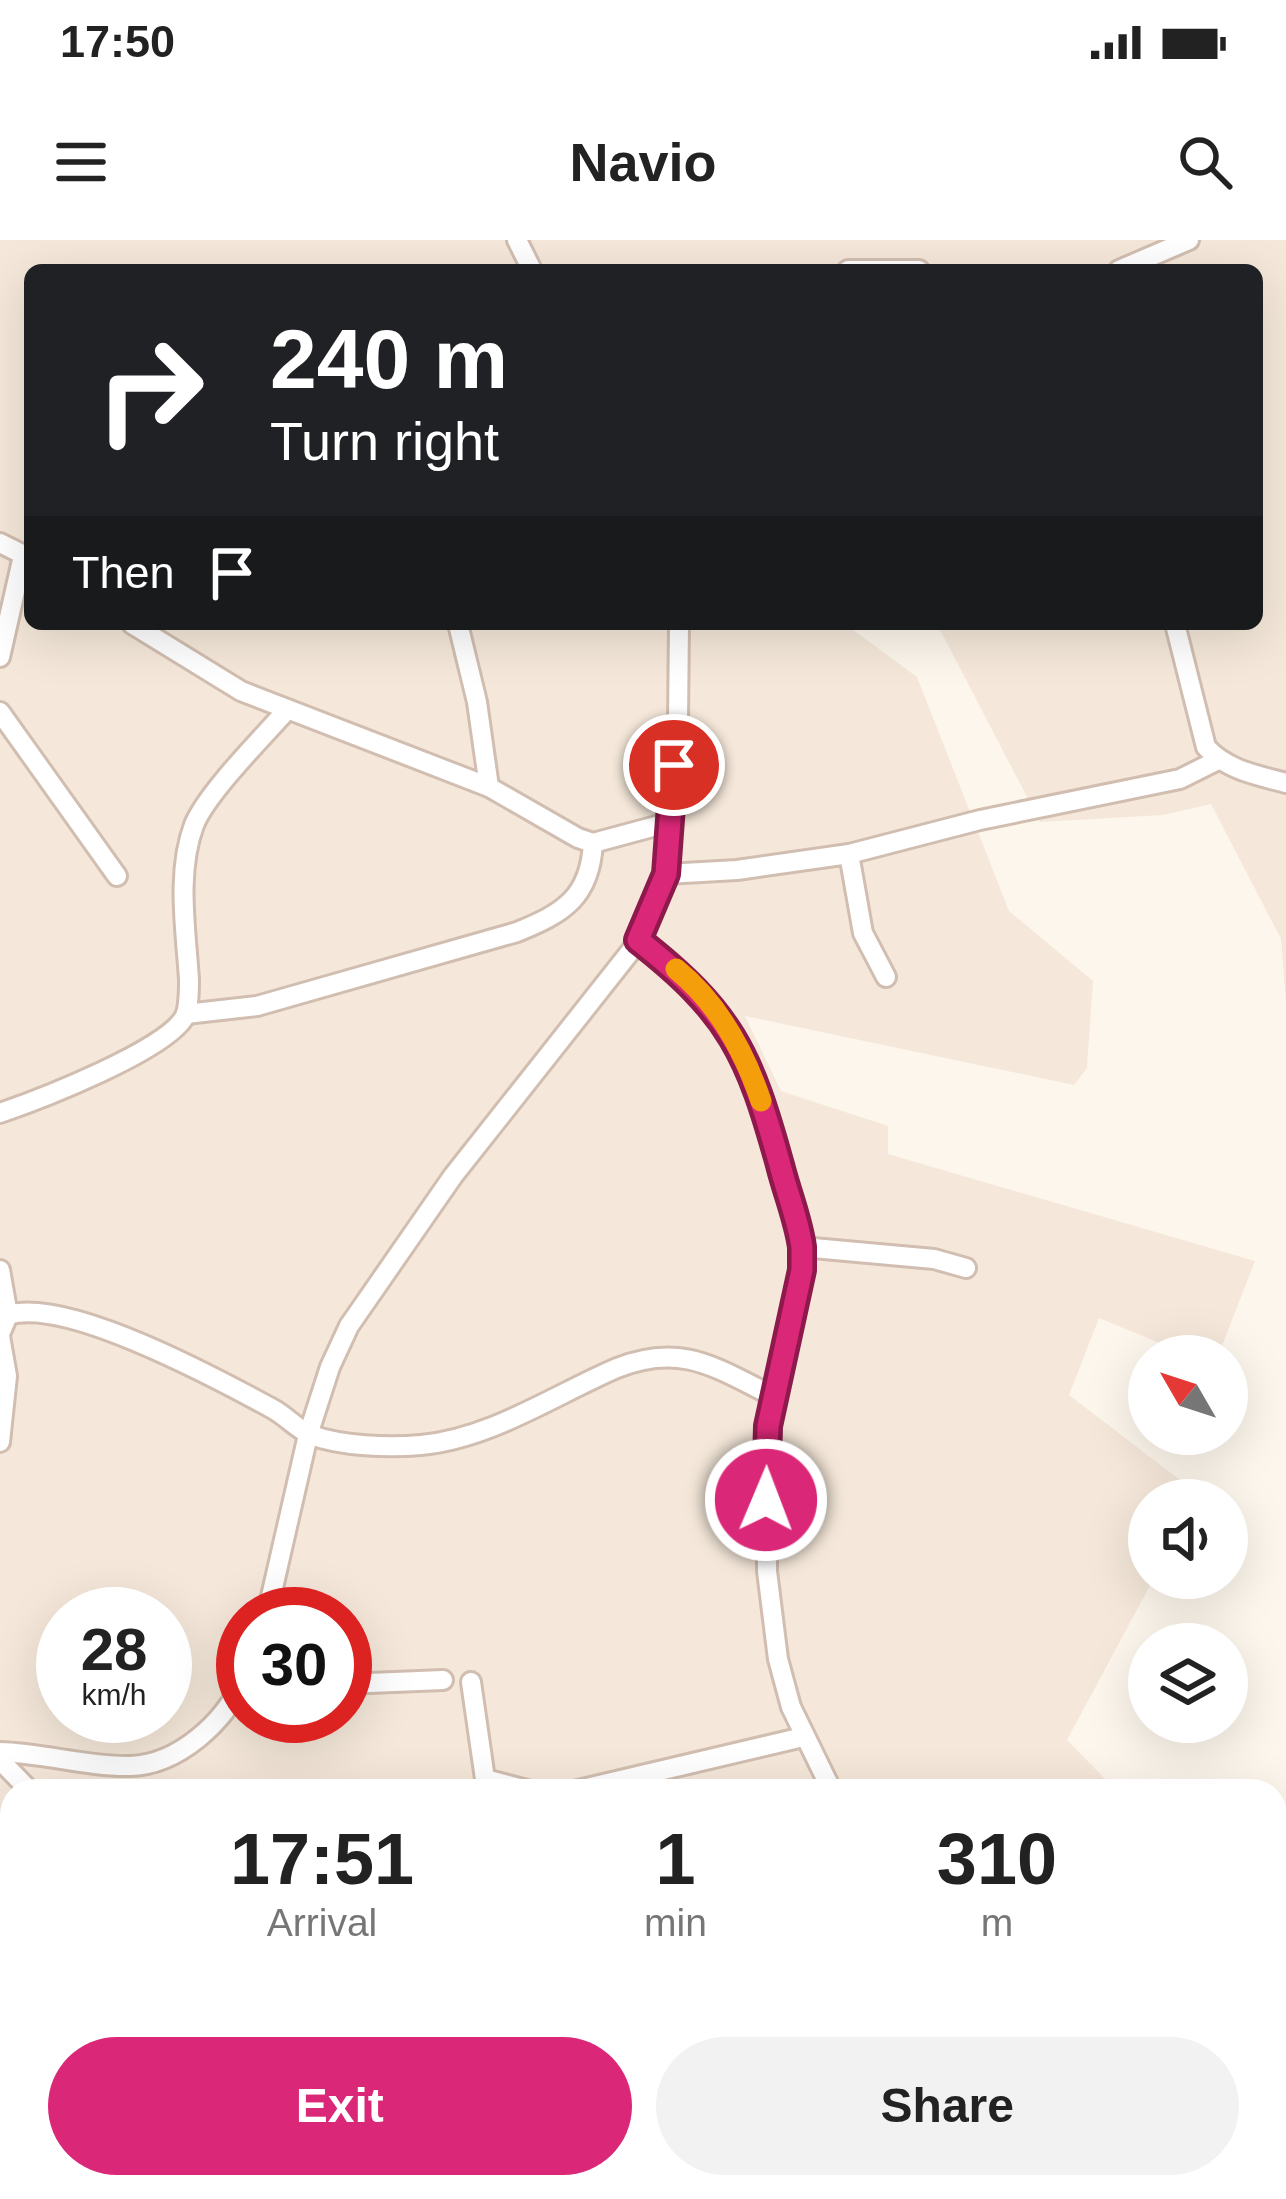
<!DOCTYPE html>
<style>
body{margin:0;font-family:Arial,sans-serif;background:#f2f2f2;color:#222;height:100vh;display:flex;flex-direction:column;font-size:45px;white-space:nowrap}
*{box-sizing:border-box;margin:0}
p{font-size:39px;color:#767676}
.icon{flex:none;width:66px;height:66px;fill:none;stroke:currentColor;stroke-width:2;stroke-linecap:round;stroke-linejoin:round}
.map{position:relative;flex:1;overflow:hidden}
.side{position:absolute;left:0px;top:1539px;width:1287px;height:420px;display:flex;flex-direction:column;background:#fff;border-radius:36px 36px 0 0;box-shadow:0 12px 48px #0002}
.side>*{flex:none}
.guide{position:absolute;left:24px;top:24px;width:1239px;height:366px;border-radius:18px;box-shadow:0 12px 48px #0002;background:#202124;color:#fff;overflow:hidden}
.needle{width:78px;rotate:309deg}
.fabs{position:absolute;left:1128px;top:1095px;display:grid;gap:24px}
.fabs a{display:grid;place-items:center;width:120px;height:120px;border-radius:50%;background:#fff;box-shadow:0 12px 48px #0002;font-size:60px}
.speed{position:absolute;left:36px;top:1347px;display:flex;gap:24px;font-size:60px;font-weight:700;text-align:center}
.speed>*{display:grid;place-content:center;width:156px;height:156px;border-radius:50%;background:#fff;box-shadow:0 12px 48px #0002;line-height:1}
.speed small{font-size:30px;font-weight:400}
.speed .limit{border:18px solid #d22;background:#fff;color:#111}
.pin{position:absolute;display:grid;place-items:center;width:102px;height:102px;color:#fff;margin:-51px;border:6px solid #fff;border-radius:50%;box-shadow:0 3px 12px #0007}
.me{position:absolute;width:132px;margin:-66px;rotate:1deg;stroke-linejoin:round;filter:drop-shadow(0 0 9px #0008)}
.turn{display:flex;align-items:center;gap:42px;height:252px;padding:0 48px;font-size:54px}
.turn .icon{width:156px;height:156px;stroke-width:2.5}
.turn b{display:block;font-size:84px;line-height:102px}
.then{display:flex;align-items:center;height:114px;padding:0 48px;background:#0003;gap:24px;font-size:45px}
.eta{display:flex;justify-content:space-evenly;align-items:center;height:204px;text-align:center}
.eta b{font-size:72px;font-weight:800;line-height:84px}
.button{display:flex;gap:24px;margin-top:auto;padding:24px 48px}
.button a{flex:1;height:138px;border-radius:72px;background:#db2777;color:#fff;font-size:48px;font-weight:800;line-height:138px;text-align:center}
.button a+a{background:#f2f2f2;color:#222}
.status{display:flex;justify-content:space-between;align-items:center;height:84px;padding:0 60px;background:#fff;direction:ltr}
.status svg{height:33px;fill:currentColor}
header{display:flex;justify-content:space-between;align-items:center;height:156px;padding:0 48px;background:#fff;font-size:54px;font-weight:800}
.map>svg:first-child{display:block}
.residential{fill:#f5e8da;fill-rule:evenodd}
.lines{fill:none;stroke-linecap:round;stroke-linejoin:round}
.minor-casing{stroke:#d1beb0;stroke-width:24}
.minor{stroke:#fff;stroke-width:18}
.route-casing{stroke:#8e194d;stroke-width:30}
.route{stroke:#db2777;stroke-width:21}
.slow{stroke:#f59e0b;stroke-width:21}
</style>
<div class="status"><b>17:50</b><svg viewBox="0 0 49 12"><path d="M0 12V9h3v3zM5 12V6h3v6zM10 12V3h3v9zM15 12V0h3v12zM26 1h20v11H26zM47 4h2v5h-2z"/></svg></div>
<header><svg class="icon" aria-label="menu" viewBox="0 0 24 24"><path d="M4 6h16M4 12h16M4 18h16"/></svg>Navio<svg class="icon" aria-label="search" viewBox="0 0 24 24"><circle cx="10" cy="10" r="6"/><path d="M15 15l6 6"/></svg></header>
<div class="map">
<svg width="1286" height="1959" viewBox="0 0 1286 1959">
<rect width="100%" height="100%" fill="#fdf6ec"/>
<path class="residential" d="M0,0H1286V763L1281,699L1211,564L1163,575L1040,582L937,384H1257V30H30V384H845L917,437L1009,671L1093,741L1087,828L1074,845L745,776L781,851L888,886V914L1255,1021L1218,1116H1191L1099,1078L1069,1155L1197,1253L1194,1260H1149V1338H1154L1067,1500L1117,1551H12V1947H1275V1654L1281,1651L1286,1654V1959H0ZM63,1374H165V1476H63ZM243,1374H345V1476H243Z"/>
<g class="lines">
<defs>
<g id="minor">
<polyline points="517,0 532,30"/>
<polyline points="848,30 919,30"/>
<polyline points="1119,30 1189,0"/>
<polyline points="0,303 30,318"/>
<polyline points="132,384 241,451 489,547 578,598 593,603 671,582"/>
<polyline points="458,384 477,462 489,547"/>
<path d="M1175,384L1206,507C1227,530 1256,535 1286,543"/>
<polyline points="0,417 23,316"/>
<polyline points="0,472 117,636"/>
<polyline points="849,614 863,693 886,737"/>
<polyline points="666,634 737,630 849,614 980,580 1180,539 1218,520"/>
<polyline points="638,699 688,739 724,781 750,829 799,988 802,1030 768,1186 767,1331 778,1419 791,1467 832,1551"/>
<path d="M186,774L257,766L517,692C564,673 590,657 593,603"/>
<path d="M0,873C38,860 168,810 185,776C189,767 189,750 189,740C186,690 176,633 194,585C207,553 262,498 286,471"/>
<polyline points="802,1007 934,1019 966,1028"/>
<polyline points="0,1030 8,1075"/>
<path d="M0,1094L8,1075C67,1057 218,1139 273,1169C286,1176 298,1190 311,1195C341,1206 388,1208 421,1205C490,1199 554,1155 617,1128C681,1102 716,1128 773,1156"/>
<polyline points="0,1096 7,1136 0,1202"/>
<polyline points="267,1374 308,1195 330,1127 349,1086 453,936 634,707 656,665 666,634 678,481 679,384"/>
<polyline points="471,1442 485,1539 531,1551"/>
<polyline points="345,1444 443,1440"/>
<path d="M0,1512C43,1513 87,1527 130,1526C178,1525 225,1482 243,1440"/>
<polyline points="0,1520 30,1551"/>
<polyline points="574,1551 803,1497"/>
<polyline points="0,1812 12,1818"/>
<polyline points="360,1947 361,1959"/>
<polyline points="400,1947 414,1959"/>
<polyline points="666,1947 675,1959"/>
<polyline points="1020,1947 1025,1959"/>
<polyline points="1151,1947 1158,1959"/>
<polyline points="84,1959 92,1947"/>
<polyline points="1050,1959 1056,1947"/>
</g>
</defs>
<use href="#minor" class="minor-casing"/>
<use href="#minor" class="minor"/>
</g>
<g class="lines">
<defs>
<path id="route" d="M674,525L666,634L638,700C731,773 749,813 780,925C787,953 798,979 802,1007V1030L768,1186L766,1260"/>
</defs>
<use href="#route" class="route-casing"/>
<use href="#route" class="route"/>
<path class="slow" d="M676,729C718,763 744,811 761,861"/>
</g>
</svg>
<div class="fabs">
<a><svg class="needle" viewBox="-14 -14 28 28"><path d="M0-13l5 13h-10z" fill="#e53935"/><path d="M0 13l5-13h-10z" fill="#767676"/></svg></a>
<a><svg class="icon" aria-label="sound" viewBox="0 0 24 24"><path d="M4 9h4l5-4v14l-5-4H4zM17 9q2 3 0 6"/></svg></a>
<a><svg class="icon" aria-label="layers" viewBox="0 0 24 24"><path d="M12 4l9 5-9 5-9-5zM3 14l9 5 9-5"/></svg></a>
</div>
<div class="speed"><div>28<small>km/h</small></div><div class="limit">30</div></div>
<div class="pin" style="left:674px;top:525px;background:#d93025"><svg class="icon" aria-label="arrive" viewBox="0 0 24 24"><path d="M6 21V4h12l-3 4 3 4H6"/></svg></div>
<svg class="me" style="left:766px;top:1260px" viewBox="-20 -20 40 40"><circle r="17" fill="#db2777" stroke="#fff" stroke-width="3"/><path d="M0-11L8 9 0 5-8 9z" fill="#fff"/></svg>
<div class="guide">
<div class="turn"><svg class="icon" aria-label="right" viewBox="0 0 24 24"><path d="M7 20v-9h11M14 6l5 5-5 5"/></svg><div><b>240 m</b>Turn right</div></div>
<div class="then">Then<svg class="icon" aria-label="arrive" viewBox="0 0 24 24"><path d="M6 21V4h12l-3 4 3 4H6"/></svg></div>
</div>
<section class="side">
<div class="eta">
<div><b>17:51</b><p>Arrival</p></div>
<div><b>1</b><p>min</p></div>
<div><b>310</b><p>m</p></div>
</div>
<div class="button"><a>Exit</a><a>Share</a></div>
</section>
</div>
